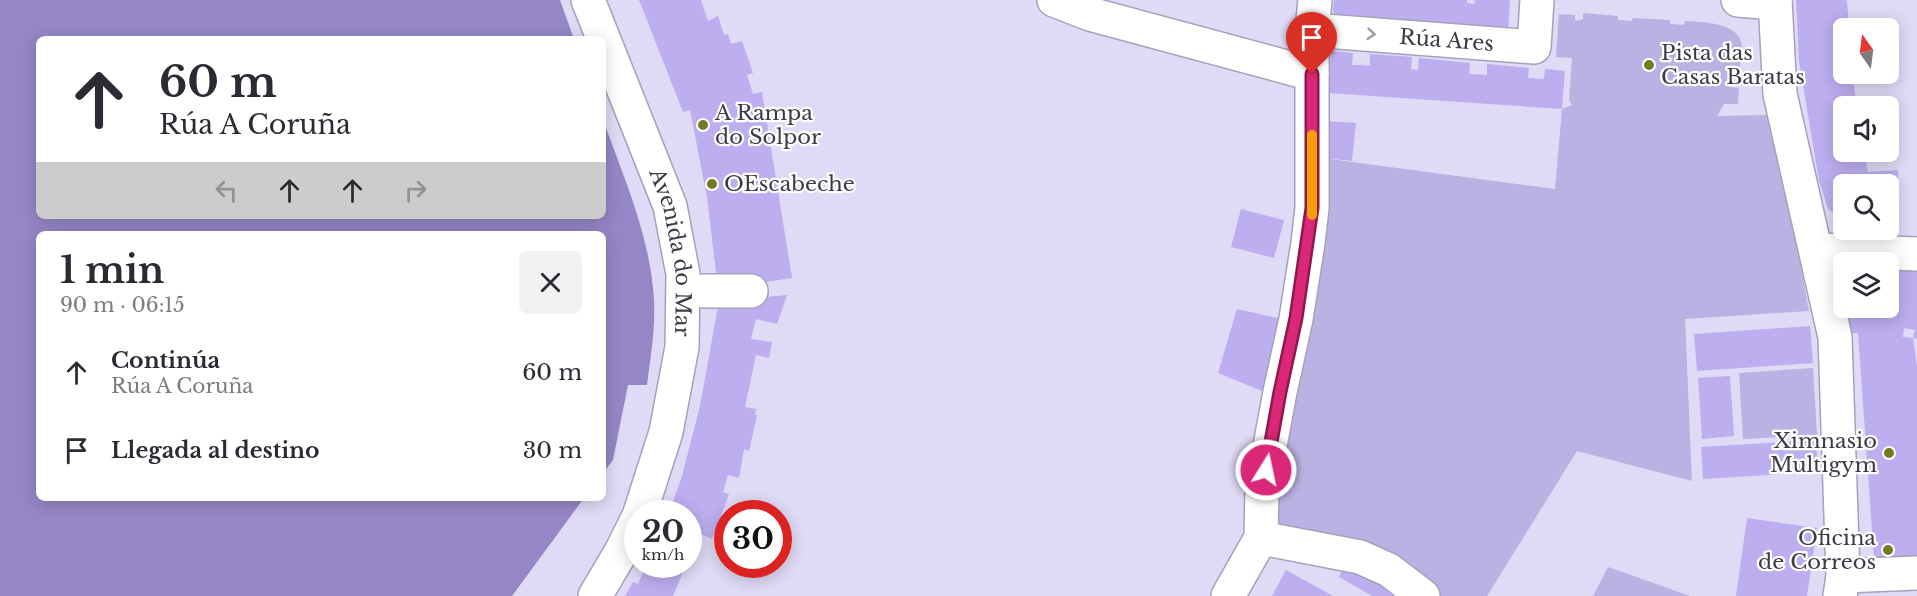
<!DOCTYPE html>
<html lang="es">
<meta charset="utf-8">
<style>
body{margin:0;font-family:"Libre Baskerville",serif;background:#f2f2f3;color:#2b2b33;height:100vh;display:flex;flex-direction:column;font-size:22px;white-space:nowrap}
*{box-sizing:border-box;margin:0}
p{font-size:20px;color:#7c7c81}
.icon{flex:none;width:33px;height:33px;fill:none;stroke:currentColor;stroke-width:2;stroke-linecap:round;stroke-linejoin:round}
.map{position:relative;flex:1;overflow:hidden}
.details{position:absolute;left:36px;top:231px;width:570px;height:270px;display:flex;flex-direction:column;background:#fff;border-radius:9px;box-shadow:0 3px 15px #0003}
.details>*{flex:none}
.hud{position:absolute;left:36px;top:36px;width:570px;height:183px;border-radius:9px;box-shadow:0 3px 15px #0003;background:#fff;color:#2b2b33;overflow:hidden}
.needle{width:39px;rotate:346deg}
.buttons{position:absolute;left:1833px;top:18px;display:grid;gap:12px}
.buttons a{display:grid;place-items:center;width:66px;height:66px;border-radius:9px;background:#fff;box-shadow:0 3px 15px #0003;font-size:30px}
.speed{position:absolute;left:624px;top:500px;display:flex;gap:12px;font-size:30px;font-weight:700;text-align:center}
.speed>*{display:grid;place-content:center;width:78px;height:78px;border-radius:50%;background:#fff;box-shadow:0 3px 15px #0003;line-height:1}
.speed small{font-size:15px;font-weight:400}
.speed .limit{border:9px solid #d22;background:#fff;color:#111}
.pin{position:absolute;display:grid;place-items:center;width:51px;height:51px;color:#fff;margin:-62px -26px;border-radius:50% 50% 50% 0;rotate:-45deg;box-shadow:0 0 6px #0007}
.pin .icon{rotate:45deg}
.me{position:absolute;width:66px;margin:-33px;rotate:10deg;stroke-linejoin:round;filter:drop-shadow(0 0 4px #0008)}
.turn{display:flex;align-items:center;gap:21px;height:126px;padding:0 24px;font-size:27px}
.turn .icon{width:78px;height:78px;stroke-width:2.5}
.turn b{display:block;font-size:42px;line-height:51px}
.lanes{display:flex;align-items:center;height:57px;padding:0 24px;background:#0003;justify-content:center;gap:30px;direction:ltr}
.lanes .off{opacity:.35}
.round{display:grid;place-items:center;flex:none;width:63px;height:63px;border-radius:9px;background:#f2f2f3}
.overview{display:flex;align-items:center;justify-content:space-between;height:102px;padding:0 24px}
h1{font-size:36px;font-weight:800;line-height:45px}
ul{padding:0;list-style:none}
li{display:flex;align-items:center;gap:18px;height:78px;padding:0 24px}
li div{flex:1}
li b{display:block;font-size:22px}
li em{font-style:normal}
.map>svg:first-child{display:block}
.green{fill:#bbb1e2}
.water{fill:#9587c6}
.building{fill:#bdaef0;fill-rule:evenodd}
.lines{fill:none;stroke-linecap:round;stroke-linejoin:round}
.minor-casing{stroke:#a6a1ba;stroke-width:36}
.minor{stroke:#fff;stroke-width:33}
.oneway{stroke:#9e9da2}
.route-casing{stroke:#8e194d;stroke-width:15}
.route{stroke:#db2777;stroke-width:10}
.slow{stroke:#f59e0b;stroke-width:10}
.poi-dot{fill:#737b25;stroke:#fff;stroke-width:2}
.labels{text-anchor:middle;stroke-width:4.5;stroke-linejoin:round;paint-order:stroke}
.street-label{font-size:21px;fill:#3d3b45;stroke:#fff}
.poi-label{font-size:21px;fill:#3d3b45;stroke:#fff;text-anchor:start}
</style>
<div class="map">
<svg width="1917" height="596" viewBox="0 0 1917 596">
<rect width="100%" height="100%" fill="#dfdaf5"/>
<g class="green">
<path d="M1583,13L1618,16V20L1632,21L1633,18L1670,20V24L1684,25L1685,21C1701,22 1736,22 1741,42C1743,49 1740,59 1740,67H1731L1730,87L1739,88L1738,104H1724L1717,116L1767,115L1792,218L1809,311L1685,319L1692,481L1577,451L1487,596H1441L1396,559L1273,523L1322,158L1555,189L1562,109L1572,105L1569,100L1572,58L1556,57L1559,14L1575,15V21L1583,19Z"/>
<polygon points="1813,368 1817,435 1743,439 1739,373"/>
<polygon points="1608,567 1690,596 1593,596"/>
</g>
<path class="water" d="M0,0H560L574,39H39V216H603V120C623,175 647,229 653,288C657,320 651,353 647,385H628L613,460L603,473V234H39V498H584L512,596H0Z"/>
<g class="building">
<polygon points="639,0 701,0 708,21 718,16 724,35 728,34 731,44 742,41 753,73 747,75 753,94 762,92 792,278 718,289 707,197 690,110 683,112"/>
<polygon points="1334,0 1467,0 1467,3 1474,4 1475,0 1510,0 1508,32 1337,19 1333,11"/>
<polygon points="1796,0 1847,0 1849,28 1844,28 1844,74 1852,74 1857,106 1844,106 1844,152 1864,152 1868,172 1898,170 1898,221 1888,221 1888,184 1844,184 1844,221 1828,209 1819,181 1799,61"/>
<polygon points="1331,51 1353,53 1352,65 1361,65 1370,66 1370,54 1412,57 1411,69 1418,70 1419,58 1470,63 1469,74 1487,75 1487,64 1529,68 1528,78 1544,79 1545,69 1565,71 1562,109 1328,93"/>
<polygon points="1325,121 1356,123 1352,161 1322,158"/>
<polygon points="1241,209 1284,220 1274,258 1231,247"/>
<polygon points="1844,265 1844,303 1836,273"/>
<path d="M1888,265L1917,266V339L1913,338L1917,366V562L1874,558L1858,333H1849L1844,308H1888ZM1904,328L1915,330L1913,338L1903,337Z"/>
<polygon points="720,295 753,298 787,295 777,324 756,319 751,339 772,342 769,358 756,355 745,407 756,409 755,415 757,415 749,451 744,449 739,478 728,475 723,492 729,494 712,539 698,533 688,555 688,513 669,513 682,476 700,406"/>
<polygon points="1237,309 1287,320 1272,395 1218,373"/>
<polygon points="1810,326 1813,363 1697,371 1694,334"/>
<polygon points="1730,376 1734,436 1702,439 1698,378"/>
<polygon points="1816,440 1818,472 1703,479 1701,447"/>
<polygon points="1747,518 1817,528 1807,596 1736,596"/>
<polygon points="647,564 686,565 673,596 625,596 633,582 638,584"/>
<polygon points="1345,564 1396,591 1393,596 1372,596 1339,577"/>
<polygon points="1286,570 1333,596 1272,596"/>
</g>
<g class="lines">
<defs>
<g id="minor">
<path id="s1" d="M588,0L670,206L683,274L682,347L666,432L640,513"/>
<polyline points="1054,0 1090,14 1312,74"/>
<polyline points="1738,0 1775,3"/>
<polyline points="1775,0 1780,94 1835,337 1843,576 1840,596"/>
<path id="s2" d="M1312,30L1534,47L1537,0"/>
<polyline points="1816,250 1917,254"/>
<polyline points="704,291 751,291"/>
<polyline points="1261,538 1360,557 1389,570 1423,596"/>
<polyline points="1843,576 1917,573"/>
<polyline points="595,596 621,552 638,518"/>
<polyline points="1228,596 1261,538 1262,489 1280,392 1296,319 1308,243 1312,208 1312,30 1315,0"/>
</g>
</defs>
<use href="#minor" class="minor-casing"/>
<use href="#minor" class="minor"/>
</g>
<defs><path id="oneway-chevron" d="M-2-3.5L2.5 0L-2 3.5" fill="none" stroke-width="1.6" stroke-linecap="round" stroke-linejoin="round" transform="scale(1.5)"/></defs>
<use class="oneway" href="#oneway-chevron" transform="translate(1371 34) rotate(5)"/>
<g class="lines">
<defs>
<polyline id="route" points="1266,470 1280,392 1296,318 1312,208 1312,74"/>
</defs>
<use href="#route" class="route-casing"/>
<use href="#route" class="route"/>
<polyline class="slow" points="1312,215 1312,135"/>
</g>
<g class="poi-dot">
<circle cx="1649" cy="65" r="6"/>
<circle cx="703" cy="125" r="6"/>
<circle cx="712" cy="184" r="6"/>
<circle cx="1889" cy="453" r="6"/>
<circle cx="1888" cy="550" r="6"/>
</g>
<g class="labels">
<g class="street-label">
<text dy="7" stroke="none"><textPath href="#s2" startOffset="135">Rúa Ares</textPath></text>
<text dy="7" stroke="none"><textPath href="#s1" startOffset="268">Avenida do Mar</textPath></text>
</g>
<g class="poi-label">
<text x="1661" y="60">Pista das<tspan x="1661" dy="24">Casas Baratas</tspan></text>
<text x="715" y="120">A Rampa<tspan x="715" dy="24">do Solpor</tspan></text>
<text x="724" y="191">OEscabeche</text>
<text x="1877" y="448" text-anchor="end">Ximnasio<tspan x="1877" dy="24">Multigym</tspan></text>
<text x="1876" y="545" text-anchor="end">Oficina<tspan x="1876" dy="24">de Correos</tspan></text>
</g>
</g>
</svg>
<div class="buttons">
<a><svg class="needle" viewBox="-14 -14 28 28"><path d="M0-13l5 13h-10z" fill="#e53935"/><path d="M0 13l5-13h-10z" fill="#7c7c81"/></svg></a>
<a><svg class="icon" aria-label="sound" viewBox="0 0 24 24"><path d="M4 9h4l5-4v14l-5-4H4zM17 9q2 3 0 6"/></svg></a>
<a><svg class="icon" aria-label="search" viewBox="0 0 24 24"><circle cx="10" cy="10" r="6"/><path d="M15 15l6 6"/></svg></a>
<a><svg class="icon" aria-label="layers" viewBox="0 0 24 24"><path d="M12 4l9 5-9 5-9-5zM3 14l9 5 9-5"/></svg></a>
</div>
<div class="speed"><div>20<small>km/h</small></div><div class="limit">30</div></div>
<div class="pin" style="left:1312px;top:74px;background:#d93025"><svg class="icon" aria-label="arrive" viewBox="0 0 24 24"><path d="M6 21V4h12l-3 4 3 4H6"/></svg></div>
<svg class="me" style="left:1266px;top:470px" viewBox="-20 -20 40 40"><circle r="17" fill="#db2777" stroke="#fff" stroke-width="3"/><path d="M0-11L8 9 0 5-8 9z" fill="#fff"/></svg>
<div class="hud">
<div class="turn"><svg class="icon" aria-label="ahead" viewBox="0 0 24 24"><path d="M12 20V5M6 11l6-6 6 6"/></svg><div><b>60 m</b>Rúa A Coruña</div></div>
<div class="lanes"><svg class="icon off" aria-label="left" viewBox="0 0 24 24"><path d="M17 20v-9H6M10 6l-5 5 5 5"/></svg><svg class="icon" aria-label="ahead" viewBox="0 0 24 24"><path d="M12 20V5M6 11l6-6 6 6"/></svg><svg class="icon" aria-label="ahead" viewBox="0 0 24 24"><path d="M12 20V5M6 11l6-6 6 6"/></svg><svg class="icon off" aria-label="right" viewBox="0 0 24 24"><path d="M7 20v-9h11M14 6l5 5-5 5"/></svg></div>
</div>
<section class="details">
<div class="overview"><div><h1>1 min</h1><p>90 m · 06:15</p></div><a class="round"><svg class="icon" aria-label="close" viewBox="0 0 24 24"><path d="M6 6l12 12M18 6L6 18"/></svg></a></div>
<ul>
<li><svg class="icon" aria-label="ahead" viewBox="0 0 24 24"><path d="M12 20V5M6 11l6-6 6 6"/></svg><div><b>Continúa</b><p>Rúa A Coruña</p></div><em>60 m</em></li>
<li><svg class="icon" aria-label="arrive" viewBox="0 0 24 24"><path d="M6 21V4h12l-3 4 3 4H6"/></svg><div><b>Llegada al destino</b></div><em>30 m</em></li>
</ul>
</section>
</div>
